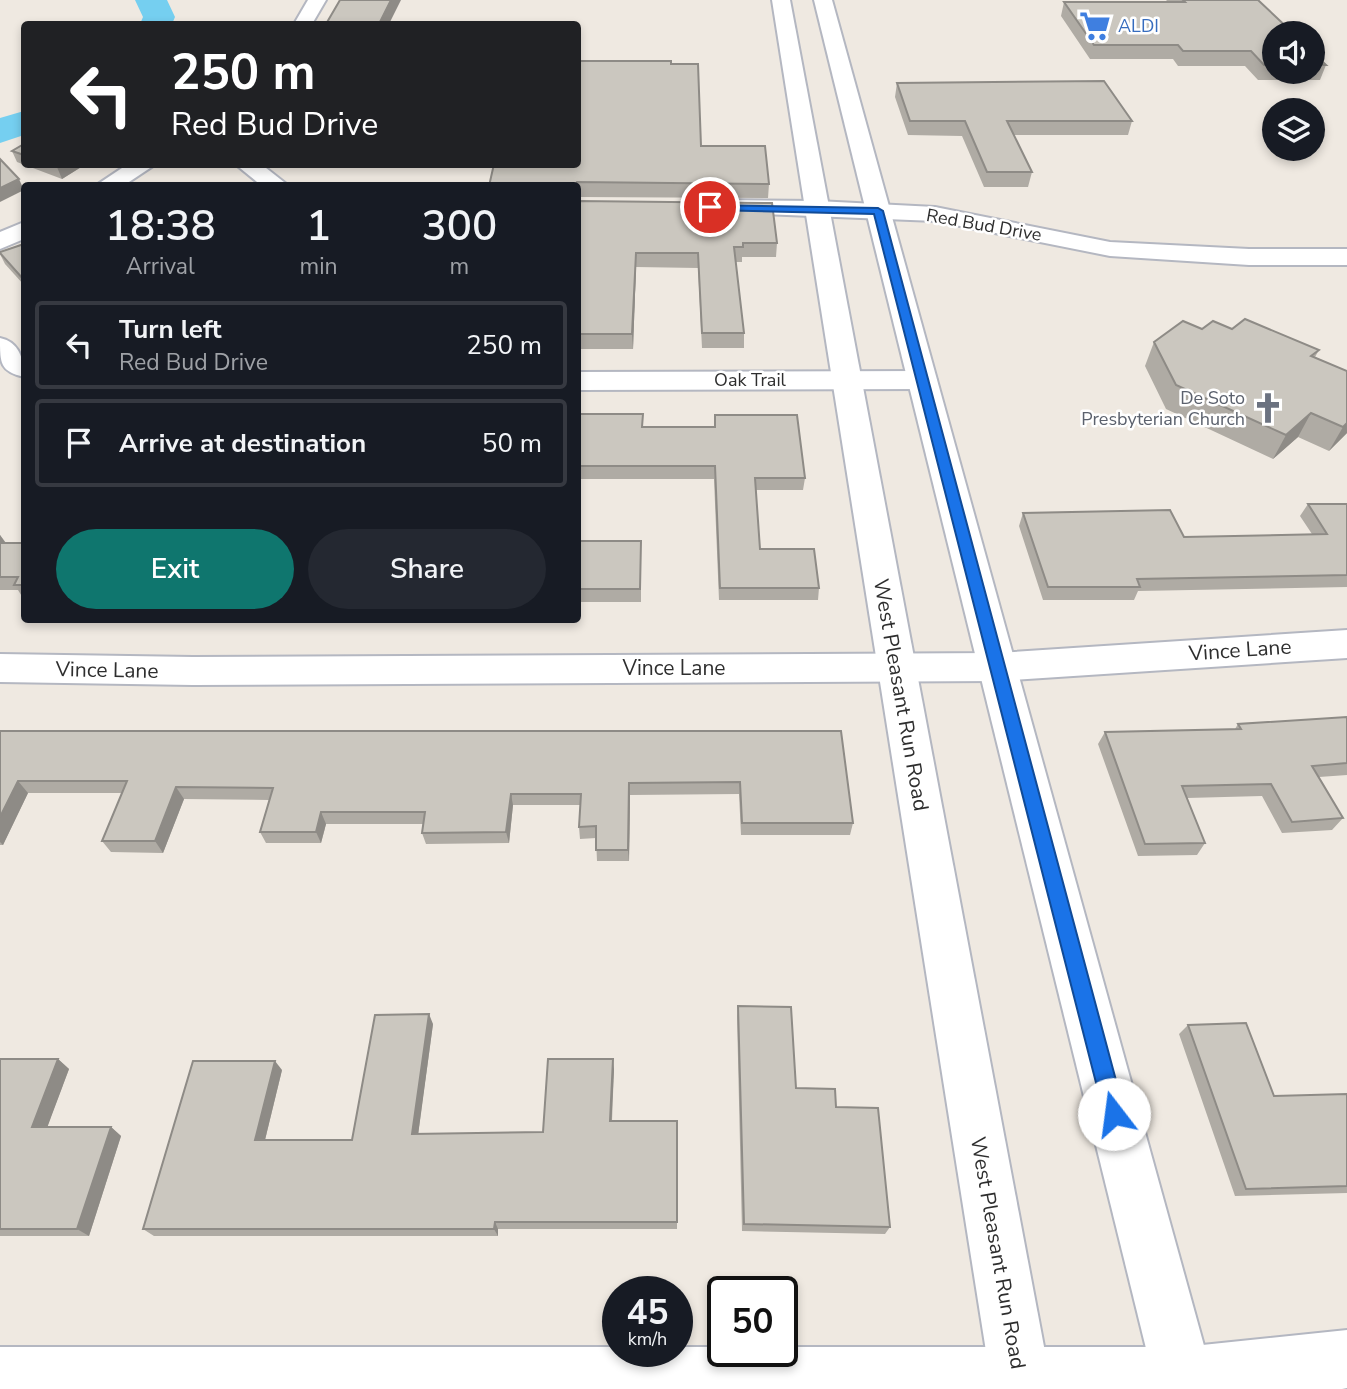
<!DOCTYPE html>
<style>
body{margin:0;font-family:"Nunito Sans",sans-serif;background:#242831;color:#f1f3f6;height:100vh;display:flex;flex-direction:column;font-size:26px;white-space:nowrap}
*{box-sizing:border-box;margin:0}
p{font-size:23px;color:#9ea1a6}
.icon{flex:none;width:38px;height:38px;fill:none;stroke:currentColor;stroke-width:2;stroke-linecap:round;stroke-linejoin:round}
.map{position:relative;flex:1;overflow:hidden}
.panel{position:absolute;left:21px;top:182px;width:560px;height:441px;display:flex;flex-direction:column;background:#171b24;border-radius:7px;box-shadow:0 4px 10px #0003}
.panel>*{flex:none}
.banner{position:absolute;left:21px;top:21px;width:560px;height:147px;border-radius:7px;box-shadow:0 4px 10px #0003;background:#202124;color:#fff;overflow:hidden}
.buttons{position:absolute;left:1262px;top:21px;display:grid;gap:14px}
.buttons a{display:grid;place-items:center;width:63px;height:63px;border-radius:50%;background:#171b24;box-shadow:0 4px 10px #0003;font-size:35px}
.speed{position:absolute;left:602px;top:1276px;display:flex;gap:14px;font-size:35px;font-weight:700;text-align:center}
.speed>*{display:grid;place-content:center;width:91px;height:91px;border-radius:50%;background:#171b24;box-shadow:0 4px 10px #0003;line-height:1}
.speed small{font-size:18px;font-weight:400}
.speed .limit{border:4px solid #111;border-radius:10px;background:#fff;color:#111}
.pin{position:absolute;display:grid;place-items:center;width:60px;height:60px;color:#fff;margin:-30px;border:4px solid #fff;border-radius:50%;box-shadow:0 2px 7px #0007}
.me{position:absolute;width:77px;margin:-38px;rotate:345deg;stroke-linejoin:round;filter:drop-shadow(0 0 5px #0008)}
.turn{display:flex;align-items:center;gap:24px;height:147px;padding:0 35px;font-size:32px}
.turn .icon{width:91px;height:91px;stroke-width:2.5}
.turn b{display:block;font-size:49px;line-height:60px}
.eta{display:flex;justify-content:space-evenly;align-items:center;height:119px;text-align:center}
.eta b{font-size:42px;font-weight:600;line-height:49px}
.cta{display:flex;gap:14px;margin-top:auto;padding:14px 35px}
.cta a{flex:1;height:80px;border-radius:42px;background:#0f766e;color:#fff;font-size:28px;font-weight:600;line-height:80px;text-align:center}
.cta a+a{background:#242831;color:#f1f3f6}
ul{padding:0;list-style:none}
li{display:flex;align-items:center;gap:21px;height:88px;margin:0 14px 10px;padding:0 21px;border:4px solid #363941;border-radius:7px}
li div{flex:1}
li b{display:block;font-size:26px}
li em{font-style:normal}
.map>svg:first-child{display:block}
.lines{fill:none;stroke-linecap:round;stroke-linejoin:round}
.river{fill:#75cff0;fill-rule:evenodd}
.minor-casing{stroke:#b4b7c1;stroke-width:4}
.secondary-casing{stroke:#b4b7c1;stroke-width:4}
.minor{fill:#fff;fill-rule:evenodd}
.secondary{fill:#fff;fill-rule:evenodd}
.wall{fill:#afaba4}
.shaded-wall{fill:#8e8b86}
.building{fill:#cbc7bf;stroke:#8e8b86;stroke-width:2}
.route{fill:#1a73e8;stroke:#114b97;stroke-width:2}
.labels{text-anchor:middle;stroke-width:5;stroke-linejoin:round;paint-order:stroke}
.far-shop-label{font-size:18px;fill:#366cbe;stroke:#fff;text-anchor:start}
.far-street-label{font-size:18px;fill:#2e2e2e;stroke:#fff}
.far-worship-label{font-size:18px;fill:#5b616d;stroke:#fff;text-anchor:end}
.street-label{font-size:21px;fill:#2e2e2e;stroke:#fff}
</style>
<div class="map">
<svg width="1347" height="1389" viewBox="0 0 1347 1389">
<rect width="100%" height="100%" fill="#efe9e1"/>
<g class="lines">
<g class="river">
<polygon points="135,0 167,0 175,17 172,24 140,24 143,17"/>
<polygon points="24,111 24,135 0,143 0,118"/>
</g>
<defs>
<g id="minor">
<polygon points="308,0 326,0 312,24 294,24"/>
<polygon points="128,164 156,164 123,186 95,186"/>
<polygon points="235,164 261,164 289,186 262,186"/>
<polygon points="720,200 817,201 935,207 1110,242 1249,249 1347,249 1347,265 1249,265 1110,256 935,221 712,212 708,207 712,202"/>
<polygon points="24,222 24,239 0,249 0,232"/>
<path d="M0,338C19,342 24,359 24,377C0,371 0,364 0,338Z"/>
<polygon points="923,371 933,374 937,380 933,386 923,389 578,390 578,372"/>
<polygon points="1347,630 1347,658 998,681 193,685 0,682 0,654 193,657 998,653"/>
<polygon points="1347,1330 1347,1388 1342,1389 0,1389 0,1347 618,1347 618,1351 677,1351 677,1347 723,1347 723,1351 782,1351 782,1347 1183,1347"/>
</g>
<g id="secondary">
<polygon points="772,0 790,0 1052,1389 992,1389"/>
<polygon points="814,0 832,0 1216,1389 1156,1389"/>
</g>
</defs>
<use href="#minor" class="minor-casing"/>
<use href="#secondary" class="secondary-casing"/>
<use href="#minor" class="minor"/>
<use href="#secondary" class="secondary"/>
</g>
<g class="wall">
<polygon points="1166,0 1258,0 1274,33 1274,72 1312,72 1312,52 1326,65 1320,80 1258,80 1245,66 1178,66 1173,59 1090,59 1061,16 1064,2 1168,2"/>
<polygon points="671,64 701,146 769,184 768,198 578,197 578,186 489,186"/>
<polygon points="897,83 1132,121 1128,135 1014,135 1032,172 1028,187 984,187 962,136 908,135 895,97"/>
<polygon points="24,144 24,164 86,164 62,179 17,162 12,151"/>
<polygon points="578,201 777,243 776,257 742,257 742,262 736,262 744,333 744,348 702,348 698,268 636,267 633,349 578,349"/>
<polygon points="24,244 24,285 5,264 0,254"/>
<polygon points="1202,329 1232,329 1319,350 1315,357 1347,371 1347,433 1329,451 1298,437 1273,459 1166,409 1145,366 1154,342"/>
<polygon points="578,414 643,414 643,427 714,427 715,415 805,478 803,490 756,490 760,549 819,588 818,600 719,600 714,479 578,479"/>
<polygon points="1308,504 1347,504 1347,587 1138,591 1134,600 1043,600 1019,526 1023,513 1184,537 1312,534 1300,516"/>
<polygon points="0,535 6,543 24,543 24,598 23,598 18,590 0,590"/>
<rect x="578" y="541" width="63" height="61"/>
<polygon points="1347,717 1347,775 1319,777 1343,818 1332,830 1282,833 1262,796 1187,798 1205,843 1197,855 1138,856 1098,744 1105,732 1235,729 1238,724"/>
<polygon points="0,731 841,731 853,823 850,835 741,835 739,794 630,795 629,861 597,861 596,838 580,839 579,827 580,805 513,805 509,843 426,844 422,833 423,824 326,824 321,843 266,843 260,832 269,800 184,799 163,853 111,852 102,841 122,793 28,793 3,845 0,845"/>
<polygon points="738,1006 796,1088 836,1107 890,1227 885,1234 742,1231 737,1016"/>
<polygon points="433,1024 418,1134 543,1132 614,1069 612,1121 677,1121 677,1229 498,1229 498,1236 154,1236 143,1229 282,1070 265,1140 352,1140"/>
<polygon points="1188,1025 1274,1096 1347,1094 1347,1193 1235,1196 1179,1034"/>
<polygon points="0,1059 58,1059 69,1069 47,1127 111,1127 121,1136 89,1236 0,1236"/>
</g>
<g class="shaded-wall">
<polygon points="391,0 401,0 389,24 379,24"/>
<polygon points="62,164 86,164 62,179 57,167"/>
<polygon points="19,179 24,190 0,202 0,188"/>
<polygon points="636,253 636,267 633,349 632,334"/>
<polygon points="1311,413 1298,437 1273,459 1286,435"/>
<polygon points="1347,423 1347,433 1329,451 1343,427"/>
<polygon points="0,535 7,545 0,556"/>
<polygon points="18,781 28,793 3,845 0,842 0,817"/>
<polygon points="629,783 630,795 629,861 628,850"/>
<polygon points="176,787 184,799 163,853 155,841"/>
<polygon points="511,794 513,805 509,843 506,832"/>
<polygon points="321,812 326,824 321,843 316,832"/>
<polygon points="429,1014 433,1024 417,1143 412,1134"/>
<polygon points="58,1059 69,1069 44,1136 32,1127"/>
<polygon points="613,1059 614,1069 611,1130 610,1121"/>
<polygon points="275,1061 282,1070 263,1148 255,1140"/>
<polygon points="111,1127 121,1136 89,1236 77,1229"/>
<polygon points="495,1222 498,1229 498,1236 494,1229"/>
</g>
<g class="building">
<polygon points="340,0 391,0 379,24 326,24"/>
<polygon points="1183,0 1258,0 1293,33 1274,33 1274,65 1264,65 1251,51 1183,51 1178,45 1094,45 1064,2 1185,2"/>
<polygon points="1312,52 1326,65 1312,65"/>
<polygon points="578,61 671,61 671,64 698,64 701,146 765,146 769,184 577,182 574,186 489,186 494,164 578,164"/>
<polygon points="1104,81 1132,121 1007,121 1032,172 987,172 965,121 910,121 897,83"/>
<polygon points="24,144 24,155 12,151"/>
<polygon points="0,159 19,179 0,188"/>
<polygon points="578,201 772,203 777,243 743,243 743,247 734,247 744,333 702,333 698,253 636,253 632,334 578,334"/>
<polygon points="24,244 24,280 0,253 0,252"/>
<polygon points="1245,319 1319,350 1311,356 1347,371 1347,423 1343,427 1311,413 1286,435 1176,385 1154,342 1183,321 1202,329 1213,321 1232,329"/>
<polygon points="578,414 643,414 642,427 715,427 715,415 797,415 805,478 755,478 760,549 814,549 819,588 720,588 715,466 578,466"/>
<polygon points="1308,504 1347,504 1347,575 1137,579 1140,587 1048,587 1023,513 1170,510 1184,537 1327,534"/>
<polygon points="578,541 641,541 640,589 578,589"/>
<polygon points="0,543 24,543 24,585 14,585 18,577 0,577"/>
<polygon points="1347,717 1347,763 1312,766 1343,818 1292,822 1271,784 1182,786 1205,843 1145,844 1105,732 1241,729 1238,724"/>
<polygon points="0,731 841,731 853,823 742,823 740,782 629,783 628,850 596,850 596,826 579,827 581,794 511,794 506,832 422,833 425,812 321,812 316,832 260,832 273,788 176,787 155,841 102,841 127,781 18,781 0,817"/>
<polygon points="738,1006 791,1007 796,1088 835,1089 836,1107 878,1108 890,1227 744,1224"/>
<polygon points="429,1014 412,1134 543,1132 548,1059 613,1059 610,1121 677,1121 677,1222 495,1222 494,1229 143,1229 193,1061 275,1061 255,1140 352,1140 375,1015"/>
<polygon points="1246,1023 1274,1096 1347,1094 1347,1186 1246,1189 1188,1025"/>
<polygon points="0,1059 58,1059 32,1127 111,1127 77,1229 0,1229"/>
</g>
<polygon class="route" points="707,205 878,208 883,211 1125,1114 1122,1121 1114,1124 1107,1121 1104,1114 874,214 710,210 706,207"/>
<defs>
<symbol id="supermarket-bare" viewBox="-9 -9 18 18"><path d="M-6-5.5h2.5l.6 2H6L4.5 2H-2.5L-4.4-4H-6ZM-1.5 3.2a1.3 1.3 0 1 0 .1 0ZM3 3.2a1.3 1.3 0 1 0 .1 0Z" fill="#3f7fe0" stroke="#fff" stroke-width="2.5" paint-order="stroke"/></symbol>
<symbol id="church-bare" viewBox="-9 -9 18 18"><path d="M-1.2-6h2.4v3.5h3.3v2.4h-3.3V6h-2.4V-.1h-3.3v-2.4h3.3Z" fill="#6b7280" stroke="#fff" stroke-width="2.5" paint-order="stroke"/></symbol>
</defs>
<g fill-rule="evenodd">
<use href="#supermarket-bare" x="1073" y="4" width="44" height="44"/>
<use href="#church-bare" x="1246" y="386" width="44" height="44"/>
</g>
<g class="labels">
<g class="far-shop-label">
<text x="1118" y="32">ALDI</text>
</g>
<g class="far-street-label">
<text transform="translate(984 225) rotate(10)" y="6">Red Bud Drive</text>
<text x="750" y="386">Oak Trail</text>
</g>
<g class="far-worship-label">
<text x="1245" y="404">De Soto<tspan x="1245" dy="21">Presbyterian Church</tspan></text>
</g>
<g class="street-label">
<text transform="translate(1240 650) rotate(-4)" y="7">Vince Lane</text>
<text x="674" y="675">Vince Lane</text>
<text transform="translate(107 670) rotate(1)" y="7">Vince Lane</text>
<text transform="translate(901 695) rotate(80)" y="7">West Pleasant Run Road</text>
<text transform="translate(998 1253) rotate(80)" y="7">West Pleasant Run Road</text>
</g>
</g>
</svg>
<div class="buttons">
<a><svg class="icon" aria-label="sound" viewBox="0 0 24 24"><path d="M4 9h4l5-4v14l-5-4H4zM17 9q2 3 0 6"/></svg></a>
<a><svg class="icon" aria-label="layers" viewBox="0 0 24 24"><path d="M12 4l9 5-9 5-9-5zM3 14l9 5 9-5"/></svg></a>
</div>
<div class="speed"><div>45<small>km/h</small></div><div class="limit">50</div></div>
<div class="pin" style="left:710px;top:207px;background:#d93025"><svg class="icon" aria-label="arrive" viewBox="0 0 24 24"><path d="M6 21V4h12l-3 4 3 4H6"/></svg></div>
<svg class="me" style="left:1114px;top:1114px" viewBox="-20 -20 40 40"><circle r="19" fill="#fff"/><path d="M0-13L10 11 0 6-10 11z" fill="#1a73e8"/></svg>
<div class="banner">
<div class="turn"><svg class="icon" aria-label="left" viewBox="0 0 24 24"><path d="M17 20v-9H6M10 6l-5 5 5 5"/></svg><div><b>250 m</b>Red Bud Drive</div></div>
</div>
<section class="panel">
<div class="eta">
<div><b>18:38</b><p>Arrival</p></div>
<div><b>1</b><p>min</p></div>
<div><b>300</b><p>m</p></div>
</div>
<ul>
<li><svg class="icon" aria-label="left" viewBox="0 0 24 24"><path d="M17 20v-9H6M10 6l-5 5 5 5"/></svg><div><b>Turn left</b><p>Red Bud Drive</p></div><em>250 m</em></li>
<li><svg class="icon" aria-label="arrive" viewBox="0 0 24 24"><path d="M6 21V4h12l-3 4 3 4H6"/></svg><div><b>Arrive at destination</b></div><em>50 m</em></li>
</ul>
<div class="cta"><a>Exit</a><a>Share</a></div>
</section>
</div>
